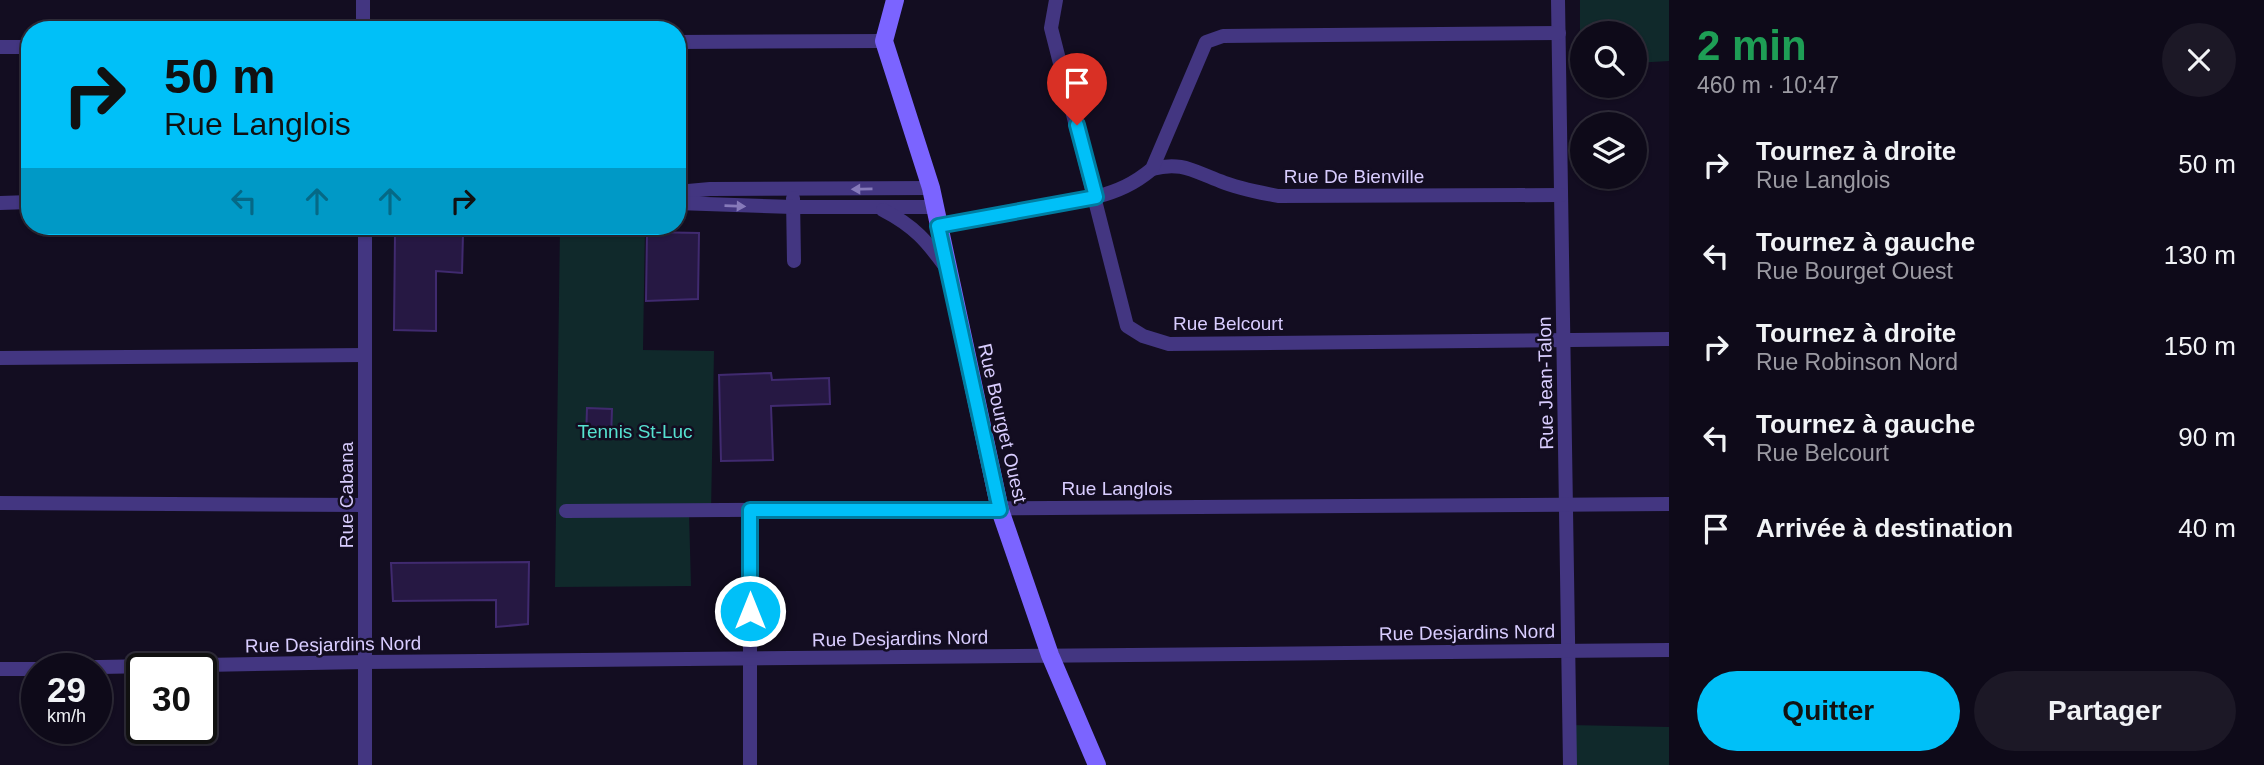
<!DOCTYPE html>
<html lang="fr">
<meta charset="utf-8">
<style>
body{margin:0;font-family:Helvetica,sans-serif;background:#1c1826;color:#f1f3f6;height:100vh;display:flex;flex-direction:column;font-size:26px;white-space:nowrap}
*{box-sizing:border-box;margin:0}
p{font-size:23px;color:#9b9aa2}
.icon{flex:none;width:38px;height:38px;fill:none;stroke:currentColor;stroke-width:2;stroke-linecap:round;stroke-linejoin:round}
.map{position:relative;flex:1;overflow:hidden}
.drawer{display:flex;flex-direction:column;background:#0e0a19;width:595px}
.drawer>*{flex:none}
.hud{position:absolute;left:21px;top:21px;width:665px;height:214px;border-radius:28px;box-shadow:0 2px 5px #0004,0 0 0 2px #2e2b38;background:#00c0f8;color:#111;overflow:hidden}
.buttons{position:absolute;left:1570px;top:21px;display:grid;gap:14px}
.buttons a{display:grid;place-items:center;width:77px;height:77px;border-radius:50%;background:#0e0a19;box-shadow:0 2px 5px #0004,0 0 0 2px #2e2b38;font-size:35px}
.speed{position:absolute;left:21px;top:653px;display:flex;gap:14px;font-size:35px;font-weight:700;text-align:center}
.speed>*{display:grid;place-content:center;width:91px;height:91px;border-radius:50%;background:#0e0a19;box-shadow:0 2px 5px #0004,0 0 0 2px #2e2b38;line-height:1}
.speed small{font-size:18px;font-weight:400}
.speed .limit{border:4px solid #111;border-radius:10px;background:#fff;color:#111}
.pin{position:absolute;display:grid;place-items:center;width:60px;height:60px;color:#fff;margin:-72px -30px;border-radius:50% 50% 50% 0;rotate:-45deg;box-shadow:0 0 7px #0007}
.pin .icon{rotate:45deg}
.me{position:absolute;width:77px;margin:-38px;rotate:0deg;stroke-linejoin:round;filter:drop-shadow(0 0 5px #0008)}
.turn{display:flex;align-items:center;gap:24px;height:147px;padding:0 28px;font-size:32px}
.turn .icon{width:91px;height:91px;stroke-width:2.5}
.turn b{display:block;font-size:49px;line-height:60px}
.lanes{display:flex;align-items:center;height:66px;padding:0 28px;background:#0003;justify-content:center;gap:35px;direction:ltr}
.lanes .off{opacity:.35}
.round{display:grid;place-items:center;flex:none;width:74px;height:74px;border-radius:37px;background:#1c1826}
.overview{display:flex;align-items:center;justify-content:space-between;height:119px;padding:0 28px}
h1{font-size:42px;font-weight:700;line-height:52px;color:#1e9e55}
.cta{display:flex;gap:14px;margin-top:auto;padding:14px 28px}
.cta a{flex:1;height:80px;border-radius:42px;background:#00c0f8;color:#111;font-size:28px;font-weight:700;line-height:80px;text-align:center}
.cta a+a{background:#1c1826;color:#f1f3f6}
ul{padding:0;list-style:none}
li{display:flex;align-items:center;gap:21px;height:91px;padding:0 28px}
li div{flex:1}
li b{display:block;font-size:26px}
li em{font-style:normal}
main{display:flex;flex:1;min-height:0}
.map>svg:first-child{display:block}
.green{fill:#10292b}
.building{fill:#261843;stroke:#402a6f;stroke-width:2}
.lines{fill:none;stroke-linecap:round;stroke-linejoin:round}
.street{stroke:#433681;stroke-width:14}
.secondary{stroke:#7b64ff;stroke-width:18}
.oneway{fill:#867aba}
.route-casing{stroke:#007da1;stroke-width:18}
.route{stroke:#00c0f8;stroke-width:12}
.labels{text-anchor:middle;stroke-width:5;stroke-linejoin:round;paint-order:stroke}
.street-label{font-size:19px;fill:#d9cdff;stroke:#130d21}
.park-label{font-size:19px;fill:#56e1d0;stroke:#130d21}
</style>
<main>
<div class="map">
<svg width="1669" height="765" viewBox="0 0 1669 765">
<rect width="100%" height="100%" fill="#130d21"/>
<g class="green">
<polygon points="1580,0 1669,0 1669,61 1635,63 1634,33 1582,33 1580,65"/>
<polygon points="560,226 645,226 643,350 714,351 711,512 689,513 691,586 555,587"/>
<polygon points="1569,725 1669,727 1669,765 1570,765"/>
</g>
<g class="building">
<polygon points="647,232 699,233 698,299 646,301"/>
<polygon points="395,234 463,234 462,273 436,271 436,331 394,330"/>
<polygon points="771,373 772,380 829,378 830,404 771,406 773,460 721,461 719,375"/>
<polygon points="587,408 612,409 611,439 586,439"/>
<polygon points="529,562 528,624 496,627 496,600 393,601 391,563"/>
</g>
<g class="lines">
<g class="street">
<polyline points="363,0 363,30"/>
<polyline points="1056,0 1051,28 1127,326 1143,336 1169,344 1669,339"/>
<polyline points="1558,0 1570,765"/>
<polyline points="677,42 884,41"/>
<polyline points="0,47 30,47"/>
<path d="M1152,169C1181,161 1193,171 1220,181C1239,189 1258,192 1278,196L1561,195"/>
<polyline points="677,192 710,189 931,188"/>
<polyline points="793,198 794,261"/>
<polyline points="0,203 30,202"/>
<polyline points="677,203 793,207 934,207"/>
<path d="M883,210C914,226 927,241 947,269"/>
<path d="M938,226L1096,197C1118,191 1134,184 1152,169L1206,42L1223,36L1559,33"/>
<polyline points="0,358 365,355"/>
<polyline points="0,503 365,505"/>
<polyline points="750,510 750,765"/>
<polyline points="566,511 1669,504"/>
<polyline points="48,668 365,662 1669,650"/>
<polyline points="0,669 37,669"/>
<polyline points="365,765 365,226"/>
</g>
<polyline class="secondary" points="895,0 884,41 931,188 1000,510 1050,655 1097,765"/>
</g>
<defs><path id="oneway-solid" d="M-6-.8H1V-3.2L6.5 0L1 3.2V.8H-6Z" transform="scale(1.75)"/></defs>
<g class="oneway">
<use href="#oneway-solid" transform="translate(862 189) rotate(179)"/>
<use href="#oneway-solid" transform="translate(735 206) rotate(2)"/>
</g>
<g class="lines">
<defs>
<polyline id="route" points="750,611 750,510 1000,510 938,226 1096,197 1077,125"/>
</defs>
<use href="#route" class="route-casing"/>
<use href="#route" class="route"/>
</g>
<g class="labels">
<g class="street-label">
<text x="1354" y="183">Rue De Bienville</text>
<text x="1228" y="330">Rue Belcourt</text>
<text transform="translate(1545 383) rotate(-91)" y="7">Rue Jean-Talon</text>
<text transform="translate(1003 423) rotate(77)" y="7">Rue Bourget Ouest</text>
<text x="1117" y="495">Rue Langlois</text>
<text transform="translate(346 495) rotate(-90)" y="7">Rue Cabana</text>
<text transform="translate(1467 632) rotate(-1)" y="7">Rue Desjardins Nord</text>
<text transform="translate(900 638) rotate(-1)" y="7">Rue Desjardins Nord</text>
<text transform="translate(333 644) rotate(-1)" y="7">Rue Desjardins Nord</text>
</g>
<g class="park-label">
<text x="635" y="438">Tennis St-Luc</text>
</g>
</g>
</svg>
<div class="buttons">
<a><svg class="icon" aria-label="search" viewBox="0 0 24 24"><circle cx="10" cy="10" r="6"/><path d="M15 15l6 6"/></svg></a>
<a><svg class="icon" aria-label="layers" viewBox="0 0 24 24"><path d="M12 4l9 5-9 5-9-5zM3 14l9 5 9-5"/></svg></a>
</div>
<div class="speed"><div>29<small>km/h</small></div><div class="limit">30</div></div>
<div class="pin" style="left:1077px;top:125px;background:#d93025"><svg class="icon" aria-label="arrive" viewBox="0 0 24 24"><path d="M6 21V4h12l-3 4 3 4H6"/></svg></div>
<svg class="me" style="left:750px;top:611px" viewBox="-20 -20 40 40"><circle r="17" fill="#00c0f8" stroke="#fff" stroke-width="3"/><path d="M0-11L8 9 0 5-8 9z" fill="#fff"/></svg>
<div class="hud">
<div class="turn"><svg class="icon" aria-label="right" viewBox="0 0 24 24"><path d="M7 20v-9h11M14 6l5 5-5 5"/></svg><div><b>50 m</b>Rue Langlois</div></div>
<div class="lanes"><svg class="icon off" aria-label="left" viewBox="0 0 24 24"><path d="M17 20v-9H6M10 6l-5 5 5 5"/></svg><svg class="icon off" aria-label="ahead" viewBox="0 0 24 24"><path d="M12 20V5M6 11l6-6 6 6"/></svg><svg class="icon off" aria-label="ahead" viewBox="0 0 24 24"><path d="M12 20V5M6 11l6-6 6 6"/></svg><svg class="icon" aria-label="right" viewBox="0 0 24 24"><path d="M7 20v-9h11M14 6l5 5-5 5"/></svg></div>
</div>
</div>
<section class="drawer">
<div class="overview"><div><h1>2 min</h1><p>460 m · 10:47</p></div><a class="round"><svg class="icon" aria-label="close" viewBox="0 0 24 24"><path d="M6 6l12 12M18 6L6 18"/></svg></a></div>
<ul>
<li><svg class="icon" aria-label="right" viewBox="0 0 24 24"><path d="M7 20v-9h11M14 6l5 5-5 5"/></svg><div><b>Tournez à droite</b><p>Rue Langlois</p></div><em>50 m</em></li>
<li><svg class="icon" aria-label="left" viewBox="0 0 24 24"><path d="M17 20v-9H6M10 6l-5 5 5 5"/></svg><div><b>Tournez à gauche</b><p>Rue Bourget Ouest</p></div><em>130 m</em></li>
<li><svg class="icon" aria-label="right" viewBox="0 0 24 24"><path d="M7 20v-9h11M14 6l5 5-5 5"/></svg><div><b>Tournez à droite</b><p>Rue Robinson Nord</p></div><em>150 m</em></li>
<li><svg class="icon" aria-label="left" viewBox="0 0 24 24"><path d="M17 20v-9H6M10 6l-5 5 5 5"/></svg><div><b>Tournez à gauche</b><p>Rue Belcourt</p></div><em>90 m</em></li>
<li><svg class="icon" aria-label="arrive" viewBox="0 0 24 24"><path d="M6 21V4h12l-3 4 3 4H6"/></svg><div><b>Arrivée à destination</b></div><em>40 m</em></li>
</ul>
<div class="cta"><a>Quitter</a><a>Partager</a></div>
</section>
</main>
